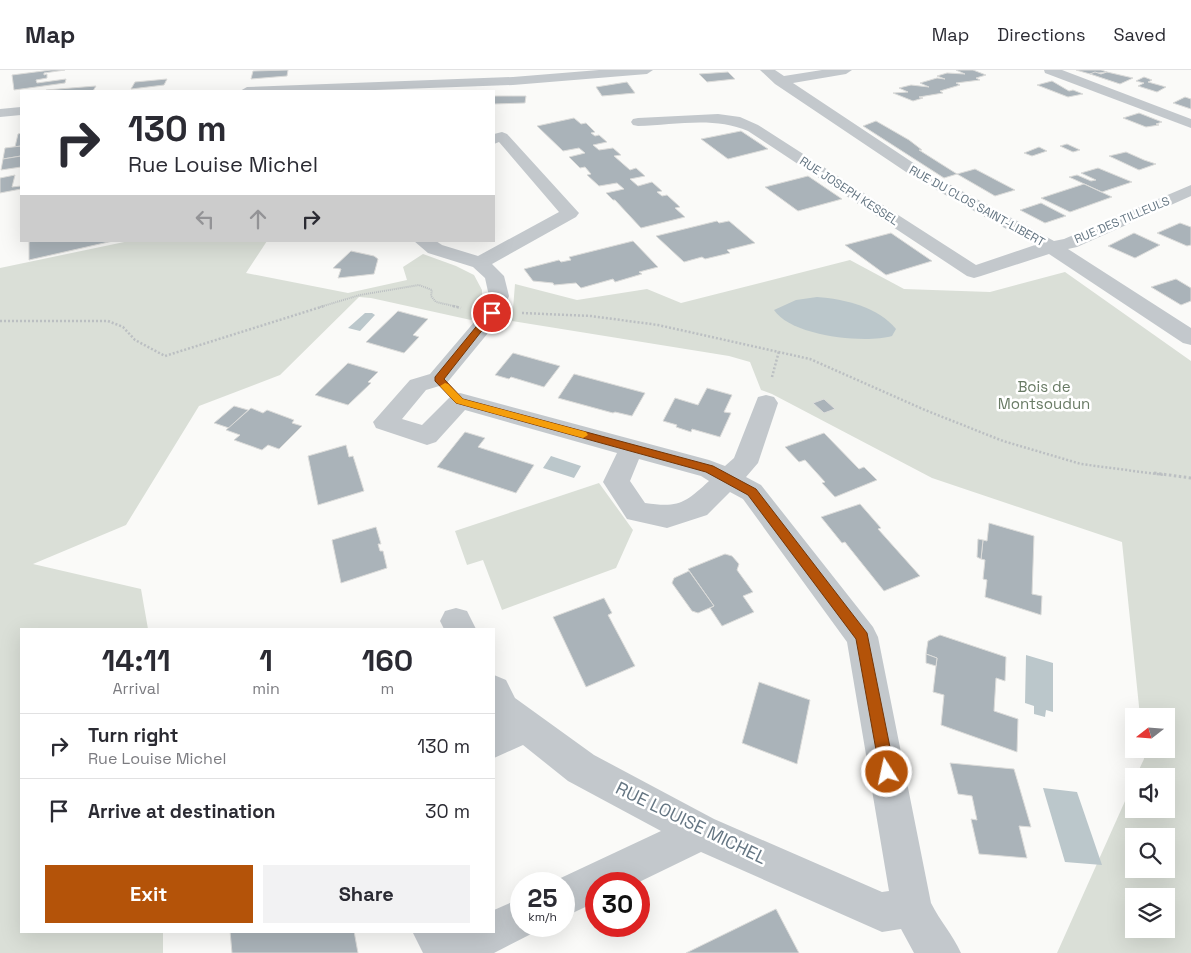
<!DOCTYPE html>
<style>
body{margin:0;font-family:"Space Grotesk",sans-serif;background:#f2f2f3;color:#2b2b33;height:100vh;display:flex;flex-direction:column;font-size:19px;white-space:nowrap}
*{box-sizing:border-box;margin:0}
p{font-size:16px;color:#7c7c81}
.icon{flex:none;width:28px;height:28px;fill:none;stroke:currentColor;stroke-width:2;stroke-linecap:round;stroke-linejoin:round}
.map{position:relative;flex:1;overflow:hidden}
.drawer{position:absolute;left:20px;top:558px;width:475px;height:305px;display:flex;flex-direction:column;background:#fff;border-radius:0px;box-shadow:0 5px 20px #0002}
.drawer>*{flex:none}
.hud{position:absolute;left:20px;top:20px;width:475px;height:152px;border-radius:0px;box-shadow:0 5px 20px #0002;background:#fff;color:#2b2b33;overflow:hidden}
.needle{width:32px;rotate:253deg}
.fabs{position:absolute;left:1125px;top:638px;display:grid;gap:10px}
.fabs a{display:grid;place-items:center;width:50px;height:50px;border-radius:0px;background:#fff;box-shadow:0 5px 20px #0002;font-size:25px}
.speed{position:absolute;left:510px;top:802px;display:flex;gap:10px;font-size:25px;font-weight:700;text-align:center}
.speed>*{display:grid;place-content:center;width:65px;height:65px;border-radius:50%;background:#fff;box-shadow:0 5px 20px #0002;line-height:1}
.speed small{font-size:12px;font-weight:400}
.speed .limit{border:8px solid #d22;background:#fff;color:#111}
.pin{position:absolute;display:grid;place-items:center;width:42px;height:42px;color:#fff;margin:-21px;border:2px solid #fff;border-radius:50%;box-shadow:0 1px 5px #0007}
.me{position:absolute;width:55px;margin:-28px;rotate:350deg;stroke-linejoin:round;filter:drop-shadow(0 0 4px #0008)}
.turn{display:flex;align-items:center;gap:18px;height:105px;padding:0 25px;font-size:22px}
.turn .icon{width:65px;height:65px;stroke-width:2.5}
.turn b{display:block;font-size:35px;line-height:42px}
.lanes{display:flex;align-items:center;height:48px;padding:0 25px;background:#0003;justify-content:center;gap:25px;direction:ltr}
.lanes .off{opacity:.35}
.eta{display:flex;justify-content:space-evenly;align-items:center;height:85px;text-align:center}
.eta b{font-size:30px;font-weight:700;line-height:35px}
.button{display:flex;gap:10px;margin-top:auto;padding:10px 25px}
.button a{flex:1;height:58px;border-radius:0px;background:#b45309;color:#fff;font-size:20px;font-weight:700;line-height:58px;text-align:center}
.button a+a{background:#f2f2f3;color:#2b2b33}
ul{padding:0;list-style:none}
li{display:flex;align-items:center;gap:15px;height:65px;padding:0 25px;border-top:1px solid #e1e1e2}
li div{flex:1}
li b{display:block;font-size:19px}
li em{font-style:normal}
header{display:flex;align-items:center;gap:30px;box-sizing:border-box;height:70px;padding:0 25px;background:#fff;border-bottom:1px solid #e1e1e2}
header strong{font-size:24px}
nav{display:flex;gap:28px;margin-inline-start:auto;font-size:18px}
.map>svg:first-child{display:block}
.green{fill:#dadfd7;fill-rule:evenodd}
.water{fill:#bbc7cb}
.building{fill:#aab3b9;stroke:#dcdcda}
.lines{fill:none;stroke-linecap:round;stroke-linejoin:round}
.path-far2{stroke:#bbbfc2;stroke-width:2;stroke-dasharray:1 1;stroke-linecap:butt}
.path-far1{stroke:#bbbfc2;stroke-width:2.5;stroke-dasharray:2 2;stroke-linecap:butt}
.path{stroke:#bbbfc2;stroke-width:3;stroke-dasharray:2.5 2.5;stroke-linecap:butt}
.minor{fill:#c3c8cc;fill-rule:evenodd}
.route{fill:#b45309;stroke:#753606}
.slow{fill:#f59e0b}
.labels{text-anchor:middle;stroke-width:5;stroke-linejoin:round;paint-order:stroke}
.far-street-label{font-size:12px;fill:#657683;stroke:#fff}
.park-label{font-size:15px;fill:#687a64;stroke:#fff}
.near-street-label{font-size:18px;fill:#657683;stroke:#fff}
</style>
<header>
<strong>Map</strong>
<nav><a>Map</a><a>Directions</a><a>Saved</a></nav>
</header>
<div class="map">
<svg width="1191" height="883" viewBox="0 0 1191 883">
<rect width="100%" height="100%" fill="#fafaf8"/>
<g class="green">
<polygon points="129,171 267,171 246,203 348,223 407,210 403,197 423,184 456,196 474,205 482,220 482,236 471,250 371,228 359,227 280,305 199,336 126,455 33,494 141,519 148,559 21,559 21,861 163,861 163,883 0,883 0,198"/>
<path d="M850,190L904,219L990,222L1065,202L1191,291V883H1057L1134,711V739H1166V706H1136L1144,689L1143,679H1166V646H1140L1122,472L932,408L772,324L761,320L750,292L729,286L512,251L515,214L577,230L647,219L681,233ZM1134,766H1166V799H1134ZM1134,826H1166V859H1134Z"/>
<polygon points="599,413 633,460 616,498 502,540 483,490 467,495 455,461"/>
</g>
<g class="water">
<path d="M817,227C845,229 878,237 896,259L892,266C864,274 791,266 774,240L796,230Z"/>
<polygon points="365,243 372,243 375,245 360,261 348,258"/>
<polygon points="551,386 581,396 574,408 543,398"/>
<polygon points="1026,585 1053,593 1053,642 1046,640 1045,647 1034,644 1034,636 1025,633"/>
<polygon points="1043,718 1077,722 1102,795 1065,792"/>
</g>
<g class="building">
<polygon points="51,0 65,0 44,3 44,5 47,4 47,8 36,10 37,13 66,9 65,13 14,20 12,5"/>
<polygon points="288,0 287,6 251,9 253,1"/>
<polygon points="956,0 973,0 986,5 976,8 980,10 956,13 960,15 940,21 943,23 919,27 923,28 913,31 893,23 908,22 899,18 911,15 929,17 920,13 937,8 945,9 937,6 947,3 965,4"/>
<polygon points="1076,0 1101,0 1107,2 1090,4"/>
<polygon points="728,2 735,9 707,12 699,4"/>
<polygon points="1095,2 1101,4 1107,2 1133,8 1120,14 1090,4"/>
<polygon points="1144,7 1152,10 1148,12 1166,17 1157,22 1138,16 1144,13 1136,11"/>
<polygon points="167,9 164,15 131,19 135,12"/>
<polygon points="1052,11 1069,21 1073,20 1083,24 1068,27 1037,15"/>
<polygon points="627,12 635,23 602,26 596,17"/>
<polygon points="96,16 93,21 46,21 46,20"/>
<polygon points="494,26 526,26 525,33 494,34"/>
<polygon points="1185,27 1191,29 1191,39 1173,33"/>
<polygon points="1139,43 1162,52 1156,54 1159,55 1146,57 1123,48"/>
<polygon points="574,48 581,54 586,53 595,62 591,63 595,66 599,65 607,72 593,75 599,80 613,78 621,85 614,86 630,100 636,98 645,106 630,109 638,116 652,112 662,121 657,122 662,126 667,125 680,137 675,138 685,147 641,158 615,130 613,130 606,123 624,119 617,113 599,116 587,105 591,104 585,97 580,98 569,87 585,83 579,78 563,81 537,56"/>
<polygon points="876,51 909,70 922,80 919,80 957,104 944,108 863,56"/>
<polygon points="741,61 768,79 728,89 701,69"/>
<polygon points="21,63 21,76 15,77 18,64"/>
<polygon points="1067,74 1080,80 1073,82 1060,76"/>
<polygon points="21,76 21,86 3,89 5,78"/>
<polygon points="1039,77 1047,81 1032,86 1024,83"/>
<polygon points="1126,82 1144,90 1156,94 1139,100 1109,86"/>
<polygon points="21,86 21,97 1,100 3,89"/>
<polygon points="1098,98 1132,112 1102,122 1069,107 1077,105 1091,111 1096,110 1081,103"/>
<polygon points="975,99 1015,120 995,126 957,104"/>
<polygon points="15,105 12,117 21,116 21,119 0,123 0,108"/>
<polygon points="808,106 842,129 798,141 765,117"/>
<polygon points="1084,114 1112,127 1070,142 1041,128"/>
<polygon points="1041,133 1066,146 1045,153 1020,140"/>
<polygon points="717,151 719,153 729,151 755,173 727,180 730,183 705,189 702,187 684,192 656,166"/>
<polygon points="1180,153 1191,157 1191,175 1187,176 1157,163"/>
<polygon points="891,163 932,191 886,205 845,175"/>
<polygon points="1134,163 1160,175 1135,188 1108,176"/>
<polygon points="31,171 113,171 29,190 29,172"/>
<polygon points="633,171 658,197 639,202 642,204 615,212 613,209 581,218 576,213 554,215 553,213 533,211 524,199 559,190 561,192 571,190 569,187"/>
<polygon points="351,181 374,186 378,189 374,204 338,208 341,199 333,198"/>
<polygon points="1176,209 1191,218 1191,231 1181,235 1151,217"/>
<polygon points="398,241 428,249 413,265 419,267 404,283 366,272"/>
<polygon points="513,283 560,296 544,317 511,307 509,309 495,305"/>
<polygon points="348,293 378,302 368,312 371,313 348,335 315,325"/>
<polygon points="574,304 645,323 632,346 615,342 613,343 558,328"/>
<polygon points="707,318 732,325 724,342 731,343 720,367 692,359 691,362 676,357 677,355 663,351 675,328 698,335"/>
<polygon points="824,329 835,339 824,343 813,333"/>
<polygon points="234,336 248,340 229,358 214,353"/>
<polygon points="251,338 263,343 267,340 294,350 292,353 302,356 279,379 268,375 262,380 234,370 240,365 226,360"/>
<polygon points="465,362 485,368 478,377 534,395 516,423 437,397"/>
<polygon points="824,363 859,399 864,397 877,410 835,427 822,413 825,412 805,390 799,392 785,377"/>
<polygon points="346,375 349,387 353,386 364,421 318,435 308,386"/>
<polygon points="860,434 881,458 878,459 920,506 884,521 848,476 845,472 842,473 821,447"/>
<polygon points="989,453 1034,466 1032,524 1042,526 1041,545 985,527 987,510 983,509 985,490 981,489 983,470 987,471"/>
<polygon points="376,457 381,474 378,474 380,481 383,481 387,498 341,513 332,470"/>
<polygon points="978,469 983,470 981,489 977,487"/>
<polygon points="725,484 732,486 739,494 737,500 753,522 743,526 754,542 722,556 710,538 714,536 688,499"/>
<polygon points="689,501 714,536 698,543 692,541 672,513 674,508"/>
<polygon points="604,528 612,543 608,545 635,596 586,617 553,547"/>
<polygon points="940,565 1006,587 1005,611 996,608 994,641 1018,649 1017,682 941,655 944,625 933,622 937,588 926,584 928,571"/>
<polygon points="926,584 937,588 936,596 926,593"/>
<polygon points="759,612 810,630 797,694 742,673"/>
<polygon points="950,693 1014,699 1031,757 1019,756 1027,788 979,784 971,749 977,750 972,726 958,724"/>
<polygon points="776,839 799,883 686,883"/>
<polygon points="230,861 354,861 358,883 232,883"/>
</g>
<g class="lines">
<polyline class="path-far2" points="320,237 360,225 419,215 432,220 431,226 436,232 458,237"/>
<g class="path-far1">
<polyline points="453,236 461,238"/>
<polyline points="522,243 591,246 658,255 810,289 925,340 1003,371 1081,394 1164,405"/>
<polyline points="0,251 108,251 123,257 135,270 165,286 324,236"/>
<polyline points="772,307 779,281"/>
</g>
<polyline class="path" points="1154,403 1191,408"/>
<g class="minor">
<polygon points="599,0 653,0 647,4 513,15 348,21 240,21 247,17 513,7"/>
<path d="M760,0H775L784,6L822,0H852L846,4L793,13L927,102L1054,171L1064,169L1191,115V126L1077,177L1068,179L1191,258V275L1183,273L1049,184L981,206L974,208L967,206L748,61C714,46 674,55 638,56L633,55L631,52L633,49L638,48L718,44L740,47L758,55L976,195L1035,175L915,108L775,14Z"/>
<polygon points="1044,0 1062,0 1191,49 1191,58 1045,3"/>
<polygon points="21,37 21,45 0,47 0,39"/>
<path d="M502,62L507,64L579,143L576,147L492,194L504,206L509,226L502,246L446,314L426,320L402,349L422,355L452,325L460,323L709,390L725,396L734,388L758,327L766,325L774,327L778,333L758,393L746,407L761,415L873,557L878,567L931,833C940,851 953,865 961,883H914L901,859L882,862L701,782L635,814H596V832L564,847V814L550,813L661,761L568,711L523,675L494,688V605L506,610L515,628L594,685L714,749L882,822L889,821L847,572L743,429L730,422L707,445L667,458L627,449L603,412L617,383L465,340L436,372L427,375L376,358L373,352L410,310L430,304L481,244L489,226L485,208L473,197L428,183L414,171H436L442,175L478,186L559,142L499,72L494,74V64ZM639,389L701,406L709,411C685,433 679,438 645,433L630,411Z"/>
<polygon points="456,538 467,541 476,559 444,559 440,551 445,541"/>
<polygon points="521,828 521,856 538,856 535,862 494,883 423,883 412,861 494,861 494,840"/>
</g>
</g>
<polygon class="route" points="492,240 495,241 495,244 444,309 463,329 713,396 756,419 867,563 895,702 893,707 887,709 882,707 880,702 856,569 748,425 706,402 456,333 435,311 435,307 489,241"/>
<polygon class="slow" points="445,313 448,314 463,329 586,362 588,365 583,368 456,333 440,316"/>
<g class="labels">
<g class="far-street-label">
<text transform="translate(849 121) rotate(33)" y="4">RUE JOSEPH KESSEL</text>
<text transform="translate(977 136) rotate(29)" y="4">RUE DU CLOS SAINT-LIBERT</text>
<text transform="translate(1122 150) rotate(-23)" y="4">RUE DES TILLEULS</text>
</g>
<g class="park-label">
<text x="1044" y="322">Bois de<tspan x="1044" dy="17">Montsoudun</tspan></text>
</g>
<g class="near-street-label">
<text transform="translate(691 753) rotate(26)" y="6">RUE LOUISE MICHEL</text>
</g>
</g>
</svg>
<div class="fabs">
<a><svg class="needle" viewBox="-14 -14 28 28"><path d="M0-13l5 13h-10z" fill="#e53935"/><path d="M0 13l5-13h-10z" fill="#7c7c81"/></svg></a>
<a><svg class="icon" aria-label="sound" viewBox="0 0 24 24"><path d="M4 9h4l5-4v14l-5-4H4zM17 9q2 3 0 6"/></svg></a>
<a><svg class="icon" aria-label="search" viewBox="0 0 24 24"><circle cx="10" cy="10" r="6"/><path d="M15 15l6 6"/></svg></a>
<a><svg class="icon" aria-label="layers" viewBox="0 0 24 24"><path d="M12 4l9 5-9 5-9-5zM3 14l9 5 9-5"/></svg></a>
</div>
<div class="speed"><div>25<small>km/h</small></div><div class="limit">30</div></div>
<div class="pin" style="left:492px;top:243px;background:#d93025"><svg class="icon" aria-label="arrive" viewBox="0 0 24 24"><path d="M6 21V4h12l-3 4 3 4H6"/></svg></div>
<svg class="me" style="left:887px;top:702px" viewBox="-20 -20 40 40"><circle r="17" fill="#b45309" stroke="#fff" stroke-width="3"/><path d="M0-11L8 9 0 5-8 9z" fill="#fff"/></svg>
<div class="hud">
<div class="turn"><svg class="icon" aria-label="right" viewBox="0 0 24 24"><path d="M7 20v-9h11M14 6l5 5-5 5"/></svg><div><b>130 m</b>Rue Louise Michel</div></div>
<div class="lanes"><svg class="icon off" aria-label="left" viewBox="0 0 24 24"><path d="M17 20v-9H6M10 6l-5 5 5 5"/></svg><svg class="icon off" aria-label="ahead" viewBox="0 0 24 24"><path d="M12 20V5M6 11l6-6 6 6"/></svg><svg class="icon" aria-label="right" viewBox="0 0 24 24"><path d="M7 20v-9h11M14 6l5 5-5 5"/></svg></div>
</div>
<section class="drawer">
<div class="eta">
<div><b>14:11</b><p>Arrival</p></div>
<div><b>1</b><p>min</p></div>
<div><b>160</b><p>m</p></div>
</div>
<ul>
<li><svg class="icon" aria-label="right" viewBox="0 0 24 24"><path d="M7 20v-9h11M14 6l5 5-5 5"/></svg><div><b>Turn right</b><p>Rue Louise Michel</p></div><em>130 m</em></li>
<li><svg class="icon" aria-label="arrive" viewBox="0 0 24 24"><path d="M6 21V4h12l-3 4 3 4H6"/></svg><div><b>Arrive at destination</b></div><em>30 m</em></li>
</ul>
<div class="button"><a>Exit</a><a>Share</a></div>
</section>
</div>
